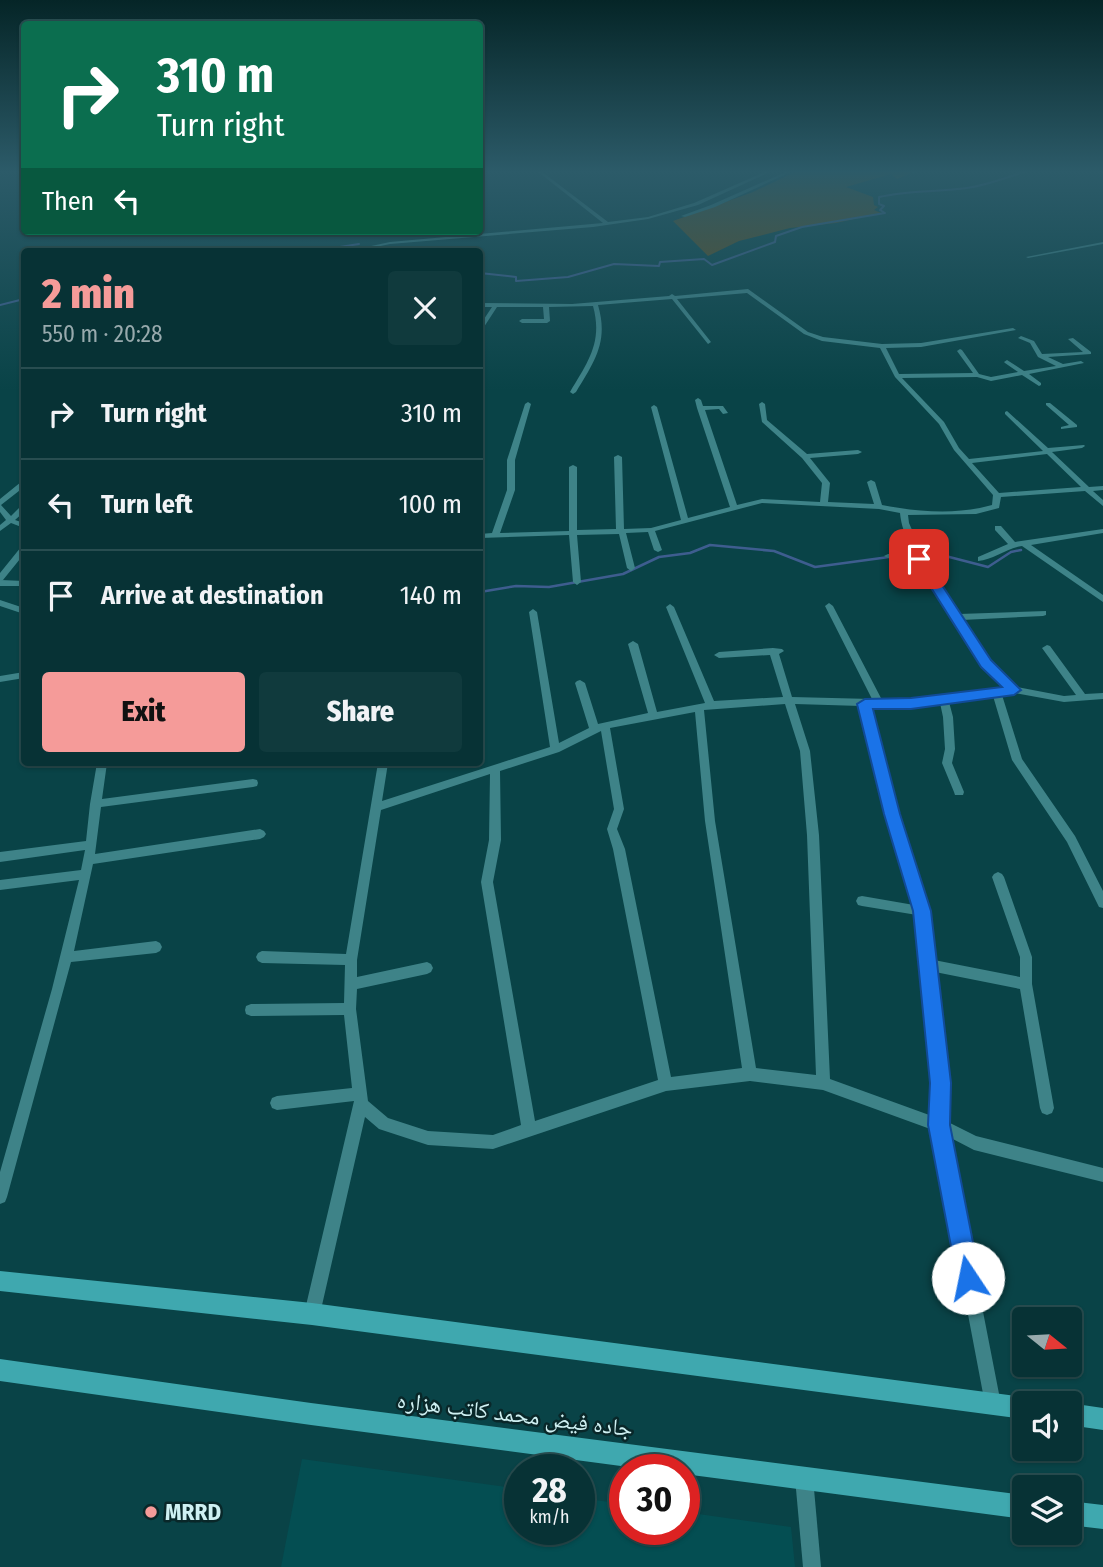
<!DOCTYPE html>
<meta charset="utf-8">
<style>
body{margin:0;font-family:"Fira Sans Condensed","Noto Naskh Arabic",sans-serif;background:#103a3d;color:#f1f3f6;height:100vh;display:flex;flex-direction:column;font-size:26px;white-space:nowrap}
*{box-sizing:border-box;margin:0}
p{font-size:23px;color:#98aaad}
.icon{flex:none;width:38px;height:38px;fill:none;stroke:currentColor;stroke-width:2;stroke-linecap:round;stroke-linejoin:round}
.map{position:relative;flex:1;overflow:hidden}
.details{position:absolute;left:21px;top:248px;width:462px;height:518px;display:flex;flex-direction:column;background:#073235;border-radius:7px;box-shadow:0 2px 5px #0004,0 0 0 2px #284d50}
.details>*{flex:none}
.guide{position:absolute;left:21px;top:21px;width:462px;height:214px;border-radius:7px;box-shadow:0 2px 5px #0004,0 0 0 2px #284d50;background:#0b6e4f;color:#fff;overflow:hidden}
.needle{width:46px;rotate:108deg}
.fabs{position:absolute;left:1012px;top:1307px;display:grid;gap:14px}
.fabs a{display:grid;place-items:center;width:70px;height:70px;border-radius:7px;background:#073235;box-shadow:0 2px 5px #0004,0 0 0 2px #284d50;font-size:35px}
.speed{position:absolute;left:504px;top:1454px;display:flex;gap:14px;font-size:35px;font-weight:700;text-align:center}
.speed>*{display:grid;place-content:center;width:91px;height:91px;border-radius:50%;background:#073235;box-shadow:0 2px 5px #0004,0 0 0 2px #284d50;line-height:1}
.speed small{font-size:18px;font-weight:400}
.speed .limit{border:10px solid #d22;background:#fff;color:#111}
.pin{position:absolute;display:grid;place-items:center;width:60px;height:60px;color:#fff;margin:-30px;border-radius:14px;box-shadow:0 4px 10px #0006}
.me{position:absolute;width:77px;margin:-38px;rotate:349deg;stroke-linejoin:round;filter:drop-shadow(0 0 5px #0008)}
.turn{display:flex;align-items:center;gap:24px;height:147px;padding:0 21px;font-size:32px}
.turn .icon{width:91px;height:91px;stroke-width:2.5}
.turn b{display:block;font-size:49px;line-height:60px}
.then{display:flex;align-items:center;height:66px;padding:0 21px;background:#0003;gap:14px;font-size:26px}
.round{display:grid;place-items:center;flex:none;width:74px;height:74px;border-radius:7px;background:#103a3d}
.head{display:flex;align-items:center;justify-content:space-between;height:119px;padding:0 21px}
h1{font-size:42px;font-weight:800;line-height:52px;color:#f59b99}
.action{display:flex;gap:14px;margin-top:auto;padding:14px 21px}
.action a{flex:1;height:80px;border-radius:7px;background:#f59b99;color:#111;font-size:28px;font-weight:800;line-height:80px;text-align:center}
.action a+a{background:#103a3d;color:#f1f3f6}
ul{padding:0;list-style:none}
li{display:flex;align-items:center;gap:21px;height:91px;padding:0 21px;border-top:2px solid #284d50}
li div{flex:1}
li b{display:block;font-size:26px}
li em{font-style:normal}
.map>svg:first-child{display:block}
.built{fill:#044e52}
.green{fill:#654c18}
.lines{fill:none;stroke-linecap:round;stroke-linejoin:round}
.stream-far1{stroke:#3e5d8f;stroke-width:2}
.stream{stroke:#3e5d8f;stroke-width:2.5}
.minor{fill:#3e8388;fill-rule:evenodd}
.major{fill:#3fa8af;fill-rule:evenodd}
.route{fill:#1a73e8;stroke:#114b97;stroke-width:2}
.poi-dot{fill:#f59b99;stroke:#092729;stroke-width:2.5}
.labels{text-anchor:middle;stroke-width:5;stroke-linejoin:round;paint-order:stroke}
.near-street-label{font-size:23px;fill:#cff0f2;stroke:#092729}
.near-poi-label{font-size:23px;font-weight:bold;fill:#cff0f2;stroke:#092729;text-anchor:start}
</style>
<div class="map">
<svg width="1103" height="1567" viewBox="0 0 1103 1567">
<rect width="100%" height="100%" fill="#094347"/>
<polygon class="built" points="302,1459 520,1489 520,1530 579,1530 579,1498 625,1504 625,1530 684,1530 684,1512 791,1527 795,1567 281,1567"/>
<polygon class="green" points="797,171 916,171 897,179 891,174 846,187 873,197 874,205 878,207 874,210 881,213 836,223 790,228 739,241 708,256 673,221 753,192"/>
<g class="lines">
<g class="stream-far1">
<polyline points="308,252 359,244"/>
<path d="M480,273L516,277V281L568,277L614,264L659,266L660,262L704,259L712,265L775,242L776,236L802,227L885,213L880,210L884,206L879,204V197C908,190 938,192 967,188C987,185 1008,177 1027,171"/>
<polyline points="0,305 24,299"/>
</g>
<g class="stream">
<polyline points="914,554 930,552 988,567 1011,552 1021,550"/>
<polyline points="480,592 516,586 549,587 623,574 659,557 690,553 710,545 774,551 815,567 889,557"/>
</g>
<g class="minor">
<polygon points="537,171 541,171 608,222 648,217 694,203 767,171 772,171 698,205 648,219 593,227 390,244 352,252 343,252 390,242 603,223"/>
<polygon points="788,171 793,171 715,207 685,217 681,216 711,205"/>
<polygon points="913,171 918,171 913,173 911,172"/>
<polygon points="1103,242 1103,244 1028,258 1026,257"/>
<polygon points="411,247 413,249 378,252 380,251"/>
<path d="M748,289L808,332L823,337L882,344L921,343L1013,328L1016,330L921,347L886,348L899,374L973,373L957,351L960,349L962,350L979,374L991,377L1018,372L1005,363L1004,362L1007,360L1024,371L1056,366L1038,357L1030,343L1018,338L1021,336L1034,341L1042,354L1083,352L1068,339L1073,338L1091,352V354L1048,357L1063,364L1081,361L1084,363L1029,374L1041,383V385L1039,386L1022,375L991,381L977,377L902,378L944,422L959,448L969,459L1043,451L1005,414V412L1007,411L1048,448L1084,445L1085,446L1082,448L1052,452L1089,487L1103,486V490L1093,491L1103,500V506L1085,491L1001,497L999,508L976,514L908,515L909,523L916,539L912,541C904,537 901,523 900,513L879,509L762,503L655,531L662,550L658,552L654,550L648,532L626,533L635,568L631,571L627,568L619,534L577,535L581,582L577,585L573,582L569,535L480,538V534L492,533L507,490V460L525,404L528,402L531,404L515,460V490L500,533L569,531V467L573,465L577,467V530L616,529L614,457L618,455L622,457L624,529L651,528L681,520L651,407L654,405L657,407L688,518L730,507L697,408L695,400L698,398L701,400L703,406H723L728,413L723,414L719,409L705,410L737,505L762,499L820,502L822,483L802,458L762,422L759,404L762,402L765,404L767,420L807,454L858,450L862,452L858,454L810,458L830,483L828,502L874,504L867,482L871,480L875,482L882,505C917,512 958,515 992,505L993,495L954,450L939,424L895,377L880,348L822,341L804,334L747,293L677,299L711,342L708,344L672,299L598,305C609,342 594,362 576,392L573,394L570,392C588,362 603,342 593,306L549,307L550,321L547,323H522L519,321L522,319H544L543,307H497L482,330L480,331V325L492,307H480V303L572,304L669,296L672,294L675,296ZM1047,454L1081,487L999,493L972,463Z"/>
<polygon points="1046,403 1050,403 1077,425 1077,427 1061,429 1061,427 1069,425 1046,405"/>
<polygon points="21,482 24,482 24,487 1,505 11,516 21,506 24,506 24,512 15,520 24,523 24,528 11,523 0,531 0,525 6,520 0,512 0,499"/>
<path d="M995,526H1001L1015,542L1103,529V533L1031,545L1103,595V602L1022,546C1007,548 993,560 978,561V557L1008,544L995,530Z"/>
<polygon points="21,547 24,547 24,554 3,580 1,580 24,581 24,586 0,586 0,573"/>
<path d="M916,552L920,554L959,614L1046,611V615L1043,616L962,620L989,662L1017,687L1064,696L1076,695L1042,648L1047,645L1050,646L1085,694L1103,693V699L1064,702L1014,693L1002,695L1022,759L1075,836L1103,891V908L1099,907L1067,842L1012,760L993,696L949,702L953,717L955,749L952,763L964,792L963,795H955L954,792L942,763L945,749L943,717L940,703L911,707L870,706L897,814L928,911L934,960L1020,977V957L992,877L994,874L998,872L1002,874L1004,877L1032,957V984L1054,1108L1052,1113L1047,1115L1042,1113L1040,1108L1020,989L935,972L948,1083L946,1121L976,1136L1103,1168V1182L974,1150L949,1137L1001,1404L999,1410L993,1412L987,1410L985,1404L933,1130L823,1090L750,1081L666,1091L493,1149L428,1145L379,1129L365,1117L320,1314L318,1320L312,1322L306,1320L304,1314L354,1101L277,1110L272,1108L270,1103L272,1098L277,1096L352,1088L344,1015L251,1016L246,1014L245,1010L246,1006L251,1004L344,1003L345,965L262,963L258,961L256,957L258,953L262,951L346,954L378,763H388L382,801L550,747L529,612L533,609L537,612L559,743L589,728L575,683L577,681L580,680L585,683L598,724L648,713L628,644L633,641L638,644L657,712L705,703L666,607L670,604L674,607L714,701L783,697L770,655L719,658L714,655L719,652L773,648L782,649L784,651L779,654L792,697L872,699L825,606L829,603L833,606L882,700L911,701L1006,688L983,666L914,557L888,558L884,556L888,554ZM785,704L800,751L807,835L816,1075L756,1068L715,821L704,710ZM795,704L861,706L887,814L914,905L862,896L858,897L856,901L858,905L862,906L917,915L934,1083L932,1116L830,1079L819,835L810,751ZM695,712L705,821L742,1068L671,1077L625,849L617,829L624,809L610,728ZM601,731L614,809L607,829L613,849L658,1080L535,1121L493,882L501,840L500,771L559,752ZM490,774L489,840L481,882L521,1125L493,1135L428,1131L388,1118L368,1101L356,1009L357,989L427,974L431,972L433,968L431,964L427,962L357,977V960L381,810Z"/>
<polygon points="0,600 24,608 24,614 0,606"/>
<polygon points="24,672 24,678 0,682 0,676"/>
<polygon points="97,763 107,763 102,799 253,779 257,780 258,783 257,786 253,787 101,807 95,854 260,829 264,831 266,834 264,837 260,839 93,864 74,951 156,941 160,943 162,947 160,951 156,953 71,962 7,1197 5,1202 0,1204 0,1172 52,989 79,880 0,890 0,880 81,870 85,850 0,862 0,852 86,841 90,804"/>
<polygon points="804,1469 810,1472 813,1478 821,1567 803,1567 795,1478 798,1472"/>
</g>
<g class="major">
<polygon points="0,1271 312,1303 1024,1397 1032,1400 1033,1404 1024,1404 1024,1419 312,1325 0,1291"/>
<polygon points="0,1359 311,1403 1024,1495 1024,1519 684,1474 684,1470 651,1470 311,1425 0,1381"/>
<polygon points="1069,1403 1103,1408 1103,1430 1069,1425 1069,1404 1067,1404"/>
<polygon points="1069,1501 1103,1505 1103,1529 1069,1525"/>
</g>
</g>
<linearGradient id="sky" x2="0" y2="1"><stop stop-color="#052527"/><stop offset="0.44" stop-color="#2c5b69"/><stop offset="1" stop-color="#2c5b69" stop-opacity="0"/></linearGradient>
<rect width="1103" height="390" fill="url(#sky)"/>
<polygon class="route" points="914,556 923,556 991,660 1021,690 1014,695 911,709 873,709 900,814 931,911 951,1083 950,1125 980,1278 977,1286 968,1289 960,1286 957,1278 928,1125 930,1083 913,911 884,814 857,704 865,699 911,698 1002,687 981,667 913,559"/>
<circle class="poi-dot" cx="151" cy="1512" r="7"/>
<g class="labels">
<g class="near-street-label">
<text transform="translate(515 1414) rotate(7)" y="8">جاده فیض محمد کاتب هزاره</text>
</g>
<g class="near-poi-label">
<text x="165" y="1520">MRRD</text>
</g>
</g>
</svg>
<div class="fabs">
<a><svg class="needle" viewBox="-14 -14 28 28"><path d="M0-13l5 13h-10z" fill="#e53935"/><path d="M0 13l5-13h-10z" fill="#98aaad"/></svg></a>
<a><svg class="icon" aria-label="sound" viewBox="0 0 24 24"><path d="M4 9h4l5-4v14l-5-4H4zM17 9q2 3 0 6"/></svg></a>
<a><svg class="icon" aria-label="layers" viewBox="0 0 24 24"><path d="M12 4l9 5-9 5-9-5zM3 14l9 5 9-5"/></svg></a>
</div>
<div class="speed"><div>28<small>km/h</small></div><div class="limit">30</div></div>
<div class="pin" style="left:919px;top:559px;background:#d93025"><svg class="icon" aria-label="arrive" viewBox="0 0 24 24"><path d="M6 21V4h12l-3 4 3 4H6"/></svg></div>
<svg class="me" style="left:968px;top:1278px" viewBox="-20 -20 40 40"><circle r="19" fill="#fff"/><path d="M0-13L10 11 0 6-10 11z" fill="#1a73e8"/></svg>
<div class="guide">
<div class="turn"><svg class="icon" aria-label="right" viewBox="0 0 24 24"><path d="M7 20v-9h11M14 6l5 5-5 5"/></svg><div><b>310 m</b>Turn right</div></div>
<div class="then">Then<svg class="icon" aria-label="left" viewBox="0 0 24 24"><path d="M17 20v-9H6M10 6l-5 5 5 5"/></svg></div>
</div>
<section class="details">
<div class="head"><div><h1>2 min</h1><p>550 m · 20:28</p></div><a class="round"><svg class="icon" aria-label="close" viewBox="0 0 24 24"><path d="M6 6l12 12M18 6L6 18"/></svg></a></div>
<ul>
<li><svg class="icon" aria-label="right" viewBox="0 0 24 24"><path d="M7 20v-9h11M14 6l5 5-5 5"/></svg><div><b>Turn right</b></div><em>310 m</em></li>
<li><svg class="icon" aria-label="left" viewBox="0 0 24 24"><path d="M17 20v-9H6M10 6l-5 5 5 5"/></svg><div><b>Turn left</b></div><em>100 m</em></li>
<li><svg class="icon" aria-label="arrive" viewBox="0 0 24 24"><path d="M6 21V4h12l-3 4 3 4H6"/></svg><div><b>Arrive at destination</b></div><em>140 m</em></li>
</ul>
<div class="action"><a>Exit</a><a>Share</a></div>
</section>
</div>
